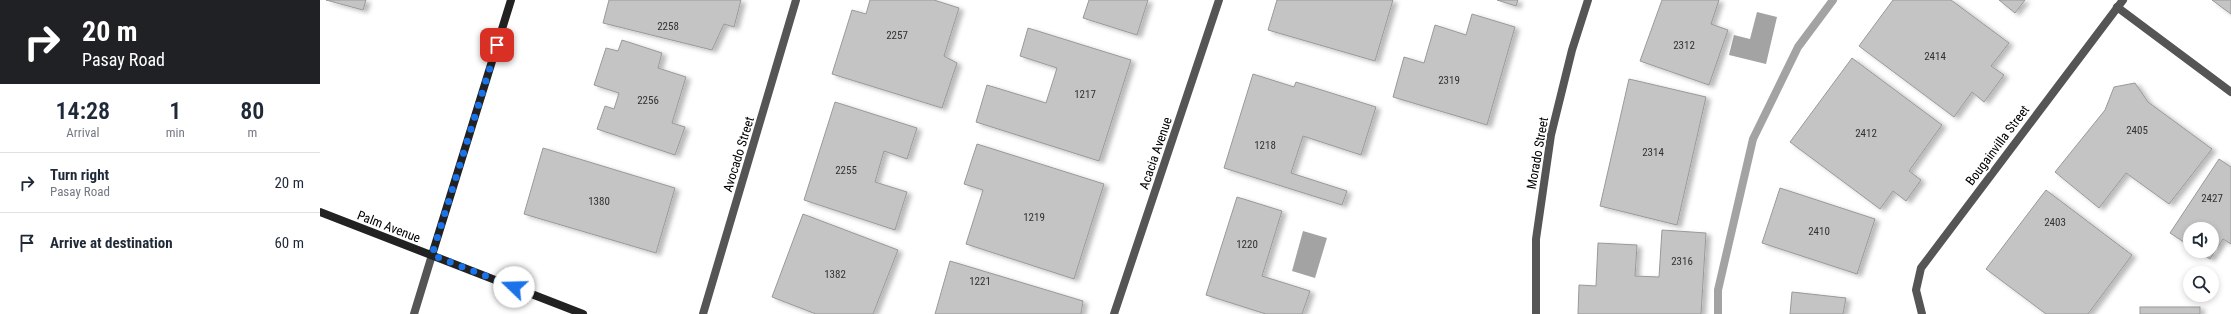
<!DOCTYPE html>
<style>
body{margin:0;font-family:"Roboto Condensed",sans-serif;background:#f2f2f3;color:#1f2937;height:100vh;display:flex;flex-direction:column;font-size:15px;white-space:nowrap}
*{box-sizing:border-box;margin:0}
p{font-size:13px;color:#747a83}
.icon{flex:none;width:22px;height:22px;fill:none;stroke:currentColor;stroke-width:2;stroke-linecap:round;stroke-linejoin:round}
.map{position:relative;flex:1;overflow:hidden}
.details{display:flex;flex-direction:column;background:#fff;width:320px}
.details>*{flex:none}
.banner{background:#202124;color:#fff;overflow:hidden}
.controls{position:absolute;left:1863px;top:222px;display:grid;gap:8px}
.controls a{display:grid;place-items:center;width:36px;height:36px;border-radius:50%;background:#fff;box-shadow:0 2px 6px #0003;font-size:20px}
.pin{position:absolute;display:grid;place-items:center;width:34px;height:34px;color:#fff;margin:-17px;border-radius:8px;box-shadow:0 2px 6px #0006}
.me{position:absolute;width:44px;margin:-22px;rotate:291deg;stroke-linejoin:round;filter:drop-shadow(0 0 3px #0008)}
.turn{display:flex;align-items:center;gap:14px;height:84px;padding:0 16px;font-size:18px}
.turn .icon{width:52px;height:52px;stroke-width:2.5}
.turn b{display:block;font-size:28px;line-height:34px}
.eta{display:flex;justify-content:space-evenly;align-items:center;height:68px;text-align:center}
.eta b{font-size:24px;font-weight:600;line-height:28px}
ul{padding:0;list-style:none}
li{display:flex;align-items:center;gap:12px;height:60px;padding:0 16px;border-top:1px solid #e0e1e3}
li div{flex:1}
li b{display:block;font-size:15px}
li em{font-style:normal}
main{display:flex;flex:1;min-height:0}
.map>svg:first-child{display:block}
.water{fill:#a3a3a3}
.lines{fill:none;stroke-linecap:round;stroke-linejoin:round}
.stream{stroke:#a3a3a3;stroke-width:8}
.building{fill:#c4c4c4;stroke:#999;filter:url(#shadow)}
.street{stroke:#555;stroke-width:8}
.secondary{stroke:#222;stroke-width:8}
.route{stroke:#1a73e8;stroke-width:7;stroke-dasharray:0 12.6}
.labels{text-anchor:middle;stroke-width:4;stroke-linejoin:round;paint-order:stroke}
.number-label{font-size:11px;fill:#313131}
.street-label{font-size:13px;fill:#000;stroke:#fff}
</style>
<main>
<section class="details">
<div class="banner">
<div class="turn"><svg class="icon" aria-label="right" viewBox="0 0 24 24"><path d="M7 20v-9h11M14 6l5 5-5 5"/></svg><div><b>20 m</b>Pasay Road</div></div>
</div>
<div class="eta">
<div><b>14:28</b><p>Arrival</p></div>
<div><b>1</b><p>min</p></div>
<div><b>80</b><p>m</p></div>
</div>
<ul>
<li><svg class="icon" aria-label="right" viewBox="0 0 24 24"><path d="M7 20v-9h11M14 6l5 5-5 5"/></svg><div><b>Turn right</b><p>Pasay Road</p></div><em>20 m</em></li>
<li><svg class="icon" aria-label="arrive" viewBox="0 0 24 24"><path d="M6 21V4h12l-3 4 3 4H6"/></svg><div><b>Arrive at destination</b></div><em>60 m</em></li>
</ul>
</section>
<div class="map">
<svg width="1911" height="314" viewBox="0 0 1911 314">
<defs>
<filter id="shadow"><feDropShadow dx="4.5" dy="2.5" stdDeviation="2" flood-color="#0004"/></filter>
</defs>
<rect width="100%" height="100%" fill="#fff"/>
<g class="water">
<polygon points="1437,12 1457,17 1446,64 1409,55 1414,35 1430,39"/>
<polygon points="983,231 1007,238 995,278 972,271"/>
</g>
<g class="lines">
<polyline class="stream" points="1398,314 1398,290 1433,139 1478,47 1513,0"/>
</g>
<g class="building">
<polygon points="6,0 46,0 43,10"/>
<polygon points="289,0 421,0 414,27 404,24 392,50 283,23"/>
<polygon points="550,0 614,0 639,8 624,56 637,63 622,108 512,74 532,10 546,14"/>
<polygon points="769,0 828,0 817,35 763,18"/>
<polygon points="957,0 1073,0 1055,61 948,30"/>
<polygon points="1177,0 1198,0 1196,6"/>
<polygon points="1342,0 1399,0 1391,24 1408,30 1389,85 1320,61"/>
<polygon points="1573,0 1631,0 1689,43 1671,66 1684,75 1664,102 1652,92 1634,117 1539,46"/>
<polygon points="1679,0 1705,0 1695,13"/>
<polygon points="1892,0 1911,0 1911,14"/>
<polygon points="1152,14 1195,27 1167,125 1073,97 1084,57 1104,63 1115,25 1146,35"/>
<polygon points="708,28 811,60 779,161 656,122 667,85 726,103 737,68 700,56"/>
<polygon points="302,40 342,53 338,68 366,77 352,123 365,127 355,155 277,129 285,106 294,109 299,93 274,85 286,48 298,51"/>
<polygon points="1532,58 1622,125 1589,171 1601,180 1586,201 1573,191 1560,209 1470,142"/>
<polygon points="933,74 974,87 976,82 1056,107 1041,155 983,136 971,173 1027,191 1022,205 904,168"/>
<polygon points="1309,79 1386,97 1357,225 1280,206"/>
<polygon points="1815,83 1828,102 1892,149 1849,204 1806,173 1779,208 1735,172 1785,110 1794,87"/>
<polygon points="515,102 597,128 587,159 564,151 555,182 587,192 575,230 484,200"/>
<polygon points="657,144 784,184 754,279 646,244 663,190 644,184"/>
<polygon points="223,148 355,188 336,253 204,214"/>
<polygon points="1899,159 1911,167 1911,244 1903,239 1890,259 1878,251 1892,251 1892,229 1870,229 1870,246 1850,233"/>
<polygon points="1460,188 1555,219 1537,274 1442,243"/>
<polygon points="1726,190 1812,255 1768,314 1726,314 1666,269"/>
<polygon points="917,197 962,211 942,276 990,291 982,314 946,314 886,295"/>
<polygon points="483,214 578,250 553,314 496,314 452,297"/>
<polygon points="1342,230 1386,233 1381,314 1258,314 1259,285 1276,286 1278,243 1317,245 1315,276 1339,277"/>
<polygon points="630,261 763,301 761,314 615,314"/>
<polygon points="1472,292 1526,298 1523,314 1470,314"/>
<rect x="1820" y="307" width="60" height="7"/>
</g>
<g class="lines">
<g class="street">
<polyline points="1797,7 1911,92"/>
<polyline points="94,314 112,255"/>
<polyline points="383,314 476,0"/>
<polyline points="794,314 899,0"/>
<polyline points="1216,314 1216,239 1231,135 1252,50 1268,0"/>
<polyline points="1602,314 1596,290 1601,268 1803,0"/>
</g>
<g class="secondary">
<polyline points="0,212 263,314"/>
<polyline points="112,255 191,0"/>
</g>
</g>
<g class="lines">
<polyline class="route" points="177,45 112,255 194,287"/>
</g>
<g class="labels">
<g class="number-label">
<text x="348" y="30">2258</text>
<text x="577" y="39">2257</text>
<text x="1364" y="49">2312</text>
<text x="1615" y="60">2414</text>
<text x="1129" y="84">2319</text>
<text x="765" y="98">1217</text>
<text x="328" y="104">2256</text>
<text x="1817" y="134">2405</text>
<text x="1546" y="137">2412</text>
<text x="945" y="149">1218</text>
<text x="1333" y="156">2314</text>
<text x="526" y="174">2255</text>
<text x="1892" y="202">2427</text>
<text x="279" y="205">1380</text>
<text x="714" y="221">1219</text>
<text x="1735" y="226">2403</text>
<text x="1499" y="235">2410</text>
<text x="927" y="248">1220</text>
<text x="1362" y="265">2316</text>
<text x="515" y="278">1382</text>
<text x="660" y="285">1221</text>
</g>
<g class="street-label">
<text transform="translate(1677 145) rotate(-53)" y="5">Bougainvilla Street</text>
<text transform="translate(835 153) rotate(-71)" y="5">Acacia Avenue</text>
<text transform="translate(1217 153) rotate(-80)" y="5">Morado Street</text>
<text transform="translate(418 154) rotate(-73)" y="5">Avocado Street</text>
<text transform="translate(69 226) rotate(21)" y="5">Palm Avenue</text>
</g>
</g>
</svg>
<div class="controls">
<a><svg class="icon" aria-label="sound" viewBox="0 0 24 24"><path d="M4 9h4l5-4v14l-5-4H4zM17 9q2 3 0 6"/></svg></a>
<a><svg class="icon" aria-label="search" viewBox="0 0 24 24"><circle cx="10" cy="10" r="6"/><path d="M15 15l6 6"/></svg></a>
</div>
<div class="pin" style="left:177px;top:45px;background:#d93025"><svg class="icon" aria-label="arrive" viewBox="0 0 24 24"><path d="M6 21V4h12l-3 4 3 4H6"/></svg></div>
<svg class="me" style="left:194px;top:287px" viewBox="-20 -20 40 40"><circle r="19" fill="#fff"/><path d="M0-13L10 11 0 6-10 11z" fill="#1a73e8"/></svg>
</div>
</main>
